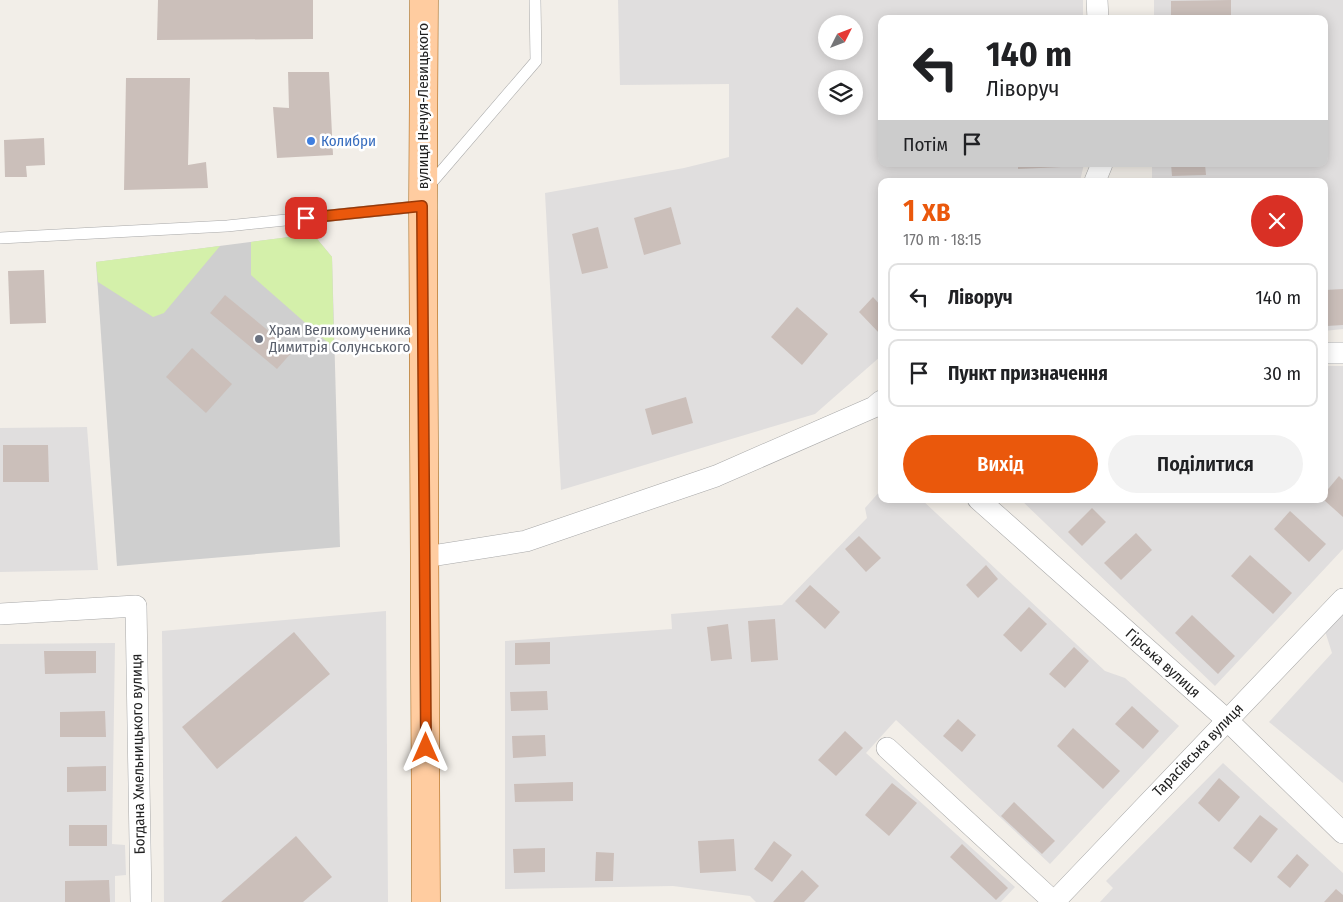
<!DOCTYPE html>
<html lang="uk">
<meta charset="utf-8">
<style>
body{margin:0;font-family:"Fira Sans Condensed",sans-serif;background:#f2f2f2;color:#202124;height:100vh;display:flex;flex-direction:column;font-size:19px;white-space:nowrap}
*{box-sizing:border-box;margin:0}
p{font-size:16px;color:#757577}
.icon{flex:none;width:28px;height:28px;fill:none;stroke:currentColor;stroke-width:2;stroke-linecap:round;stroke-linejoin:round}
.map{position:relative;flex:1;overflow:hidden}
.panel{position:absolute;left:878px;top:178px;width:450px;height:325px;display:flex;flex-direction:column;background:#fff;border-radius:10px;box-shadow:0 2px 12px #0003}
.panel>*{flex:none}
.banner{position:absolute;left:878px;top:15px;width:450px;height:152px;border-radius:10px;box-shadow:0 2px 12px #0003;background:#fff;color:#202124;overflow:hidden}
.needle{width:32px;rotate:48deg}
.controls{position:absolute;left:818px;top:15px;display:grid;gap:10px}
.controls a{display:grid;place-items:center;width:45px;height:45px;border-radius:50%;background:#fff;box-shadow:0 2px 12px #0003;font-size:25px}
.pin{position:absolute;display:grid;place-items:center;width:42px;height:42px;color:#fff;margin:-21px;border-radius:10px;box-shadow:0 2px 8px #0006}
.me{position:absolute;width:55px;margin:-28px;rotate:0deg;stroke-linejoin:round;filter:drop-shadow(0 0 4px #0008)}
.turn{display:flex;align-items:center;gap:18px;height:105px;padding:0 25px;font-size:22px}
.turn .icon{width:65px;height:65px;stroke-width:2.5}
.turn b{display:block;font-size:35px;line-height:42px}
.then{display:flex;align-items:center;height:48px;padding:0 25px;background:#0003;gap:10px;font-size:19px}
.round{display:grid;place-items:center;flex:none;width:52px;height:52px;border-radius:26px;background:#f2f2f2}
.head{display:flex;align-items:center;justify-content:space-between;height:85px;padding:0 25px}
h1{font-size:30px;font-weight:600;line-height:38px;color:#ea580c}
.action{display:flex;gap:10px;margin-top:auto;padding:10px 25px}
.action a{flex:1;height:58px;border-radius:30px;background:#ea580c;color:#fff;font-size:20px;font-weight:600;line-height:58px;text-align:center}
.action a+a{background:#f2f2f2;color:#202124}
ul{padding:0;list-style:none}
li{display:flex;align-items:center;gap:15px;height:68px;margin:0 10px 8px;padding:0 15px;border:2px solid #e0e0e0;border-radius:10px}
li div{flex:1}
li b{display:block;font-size:19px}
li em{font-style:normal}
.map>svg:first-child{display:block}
.residential{fill:#e0dede;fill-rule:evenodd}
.religious{fill:#cfcfcf}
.grass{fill:#d4f0aa}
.building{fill:#cbbfba}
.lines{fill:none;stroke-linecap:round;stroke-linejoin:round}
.service-casing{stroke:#a8a8a8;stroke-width:12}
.minor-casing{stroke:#a8a8a8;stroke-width:22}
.primary-casing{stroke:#9f5900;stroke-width:29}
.service{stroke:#fff;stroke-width:11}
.minor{stroke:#fff;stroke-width:21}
.primary{stroke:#ffcca0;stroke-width:28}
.route-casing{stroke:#983908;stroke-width:12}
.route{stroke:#ea580c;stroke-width:9}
.shop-dot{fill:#3f7fe0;stroke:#fff;stroke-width:2}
.worship-dot{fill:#6b7280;stroke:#fff;stroke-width:2}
.labels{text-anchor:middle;stroke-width:5;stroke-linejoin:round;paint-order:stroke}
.street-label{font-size:15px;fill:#212121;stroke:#fff}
.shop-label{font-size:15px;fill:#366cbe;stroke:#fff;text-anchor:start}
.worship-label{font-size:15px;fill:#5b616d;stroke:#fff;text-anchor:start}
</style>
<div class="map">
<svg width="1343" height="902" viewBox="0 0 1343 902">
<rect width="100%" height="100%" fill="#f2eee8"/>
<g class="residential">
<path d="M618,0H1083V19H881V164H1084L1080,181H881V356L815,414L561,490L545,193L684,168L729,157V84L620,85ZM826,24H854V51H826ZM826,79H854V106H826Z"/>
<polygon points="1154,0 1343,0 1343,329 1324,331 1324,181 1152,181 1152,164 1324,164 1324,19 1154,19"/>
<polygon points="1326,366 1343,366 1343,549 1215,686 1020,499 1324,499 1324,367"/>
<polygon points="87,427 98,570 0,572 0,428"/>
<polygon points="881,490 881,499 921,499 1105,671 1125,678 1179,726 1050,864 896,720 866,753 1015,887 1001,902 756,902 750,896 673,886 505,889 505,641 672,629 671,614 782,605 867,518 865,508"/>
<polygon points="1343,608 1343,783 1269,722 1332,653 1324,628"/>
<polygon points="386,611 388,902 164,902 162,631"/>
<polygon points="115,643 112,844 125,845 126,875 115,876 115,902 0,902 0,644"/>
<polygon points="1223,763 1343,873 1343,902 1100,902 1113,888 1106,881"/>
</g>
<polygon class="religious" points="313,234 332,257 340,547 117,566 96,262"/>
<g class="grass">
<polygon points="313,234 332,257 334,348 251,275 251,242"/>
<polygon points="220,246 164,313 153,317 98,282 96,262"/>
</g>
<g class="building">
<polygon points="158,0 313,0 313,39 157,40"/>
<polygon points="1231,0 1231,19 1171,19 1171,1"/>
<polygon points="288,72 329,72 333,155 277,158 273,107 289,108"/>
<polygon points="126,78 190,78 188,165 206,162 208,188 124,190"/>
<polygon points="44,138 45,165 26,166 27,177 5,177 4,140"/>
<polygon points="1018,164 1061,164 1062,167 1018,169"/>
<polygon points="1171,164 1205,164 1206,175 1172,176"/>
<polygon points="671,207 681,244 644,255 634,218"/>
<polygon points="598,227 608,268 582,274 572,234"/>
<polygon points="44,270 46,323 10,324 8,271"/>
<polygon points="1343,289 1343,325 1327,326 1325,290"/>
<polygon points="225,295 293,351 277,369 210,313"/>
<polygon points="873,297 881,306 881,335 859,312"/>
<polygon points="797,307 828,334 802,365 771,337"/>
<polygon points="192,348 232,384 206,413 166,377"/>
<polygon points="686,397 693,423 652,435 645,409"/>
<polygon points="3,445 48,445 49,482 3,482"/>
<polygon points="1339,476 1343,480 1343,517 1324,500 1324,494"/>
<polygon points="1092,508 1106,522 1082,546 1068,532"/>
<polygon points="1290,511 1326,544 1309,562 1274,529"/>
<polygon points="1136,533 1152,550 1121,580 1104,563"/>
<polygon points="859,536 881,558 866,572 845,549"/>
<polygon points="1250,555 1292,593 1273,614 1231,576"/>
<polygon points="986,565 998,579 978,598 966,585"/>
<polygon points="810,585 840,612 825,629 795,601"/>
<polygon points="1029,607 1047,624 1021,652 1003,635"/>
<polygon points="1192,615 1235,656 1218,674 1175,633"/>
<polygon points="775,619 778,660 751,662 748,621"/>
<polygon points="728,624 732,659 711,661 707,627"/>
<polygon points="294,632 330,674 217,769 182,727"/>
<polygon points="550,642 550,664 515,665 515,643"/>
<polygon points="1074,647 1089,661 1065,688 1049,674"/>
<polygon points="44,651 96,651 96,673 45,674"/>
<polygon points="547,691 548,710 511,711 510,692"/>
<polygon points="1132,706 1159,731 1143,749 1115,724"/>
<polygon points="105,711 106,737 60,737 60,712"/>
<polygon points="958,719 976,735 962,752 943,736"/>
<polygon points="1073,728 1120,771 1103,789 1057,746"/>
<polygon points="845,731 863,748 836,776 818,760"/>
<polygon points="545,735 546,756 513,758 512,736"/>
<polygon points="106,766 106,791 67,792 67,767"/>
<polygon points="1219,778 1240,797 1219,822 1198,803"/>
<polygon points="573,782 573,801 515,802 514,784"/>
<polygon points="892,783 917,803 889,836 865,815"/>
<polygon points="1014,802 1055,841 1042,854 1001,816"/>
<polygon points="1260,815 1278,829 1251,863 1233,848"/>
<rect x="69" y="825" width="38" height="21"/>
<polygon points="296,836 332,877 303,902 221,902"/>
<polygon points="734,839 736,871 700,873 698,841"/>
<polygon points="774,841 792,855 772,882 754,869"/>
<polygon points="962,844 1008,888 996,900 950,857"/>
<polygon points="545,848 545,872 514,873 513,849"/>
<polygon points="596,852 614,853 613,881 595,881"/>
<polygon points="1297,854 1309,865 1290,888 1277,877"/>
<polygon points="802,870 819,886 804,902 773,902"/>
<polygon points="109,880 110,902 65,902 65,881"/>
<polygon points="1336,889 1343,895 1343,902 1324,902"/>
</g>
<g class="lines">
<defs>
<g id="service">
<polyline points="427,188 536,61 535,0"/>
<polyline points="0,238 227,226 423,206"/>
</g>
<g id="minor">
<polyline points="1097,0 1098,19"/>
<polyline points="1095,181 1102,164"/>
<polyline points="1324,353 1343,353"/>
<polyline points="978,499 1227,720 1343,833"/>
<polyline points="425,557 526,541 716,476 874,407 881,401"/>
<polyline points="0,614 136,606 141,902"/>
<polyline points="887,748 1054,902"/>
<polyline points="1054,902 1343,599"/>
</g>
<polyline id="primary" points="424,0 423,206 426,902"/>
</defs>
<use href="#service" class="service-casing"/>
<use href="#minor" class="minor-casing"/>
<use href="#primary" class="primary-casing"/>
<use href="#service" class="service"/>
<use href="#minor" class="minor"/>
<use href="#primary" class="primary"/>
</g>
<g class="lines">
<defs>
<polyline id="route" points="306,218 422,206 426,748"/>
</defs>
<use href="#route" class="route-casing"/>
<use href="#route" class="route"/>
</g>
<circle class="shop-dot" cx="311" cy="141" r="5"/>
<circle class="worship-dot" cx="259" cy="339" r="5"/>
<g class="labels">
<g class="street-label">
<text transform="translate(423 106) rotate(-90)" y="5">вулиця Нечуя-Левицького</text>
<text transform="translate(1163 663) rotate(42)" y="5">Гірська вулиця</text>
<text transform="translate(1198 750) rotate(-46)" y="5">Тарасівська вулиця</text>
<text transform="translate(138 754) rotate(-91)" y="5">Богдана Хмельницького вулиця</text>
</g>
<g class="shop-label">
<text x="321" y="146">Колибри</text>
</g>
<g class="worship-label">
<text x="269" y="335">Храм Великомученика<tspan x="269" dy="17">Димитрія Солунського</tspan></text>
</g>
</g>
</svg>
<div class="controls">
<a><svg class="needle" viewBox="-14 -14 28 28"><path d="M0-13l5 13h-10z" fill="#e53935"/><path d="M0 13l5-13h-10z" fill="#757577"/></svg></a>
<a><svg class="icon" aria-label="layers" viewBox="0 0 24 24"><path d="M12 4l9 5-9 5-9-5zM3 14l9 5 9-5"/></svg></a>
</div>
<div class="pin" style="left:306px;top:218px;background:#d93025"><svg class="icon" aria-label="arrive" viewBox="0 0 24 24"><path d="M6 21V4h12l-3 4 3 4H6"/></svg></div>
<svg class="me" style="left:426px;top:748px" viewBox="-20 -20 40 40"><path d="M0-17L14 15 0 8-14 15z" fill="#ea580c" stroke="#fff" stroke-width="4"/></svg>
<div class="banner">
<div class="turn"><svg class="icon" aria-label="left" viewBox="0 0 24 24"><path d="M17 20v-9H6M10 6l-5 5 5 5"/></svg><div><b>140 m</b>Ліворуч</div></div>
<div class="then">Потім<svg class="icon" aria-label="arrive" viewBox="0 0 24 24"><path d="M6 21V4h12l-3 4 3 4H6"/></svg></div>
</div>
<section class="panel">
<div class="head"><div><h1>1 хв</h1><p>170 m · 18:15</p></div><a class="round" style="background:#d93025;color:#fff"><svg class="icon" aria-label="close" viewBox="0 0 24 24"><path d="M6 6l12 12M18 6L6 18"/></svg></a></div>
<ul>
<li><svg class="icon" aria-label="left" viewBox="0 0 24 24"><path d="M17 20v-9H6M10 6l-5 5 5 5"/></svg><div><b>Ліворуч</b></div><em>140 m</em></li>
<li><svg class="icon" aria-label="arrive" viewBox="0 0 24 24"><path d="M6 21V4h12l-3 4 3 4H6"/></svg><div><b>Пункт призначення</b></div><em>30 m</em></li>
</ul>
<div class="action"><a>Вихід</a><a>Поділитися</a></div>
</section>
</div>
